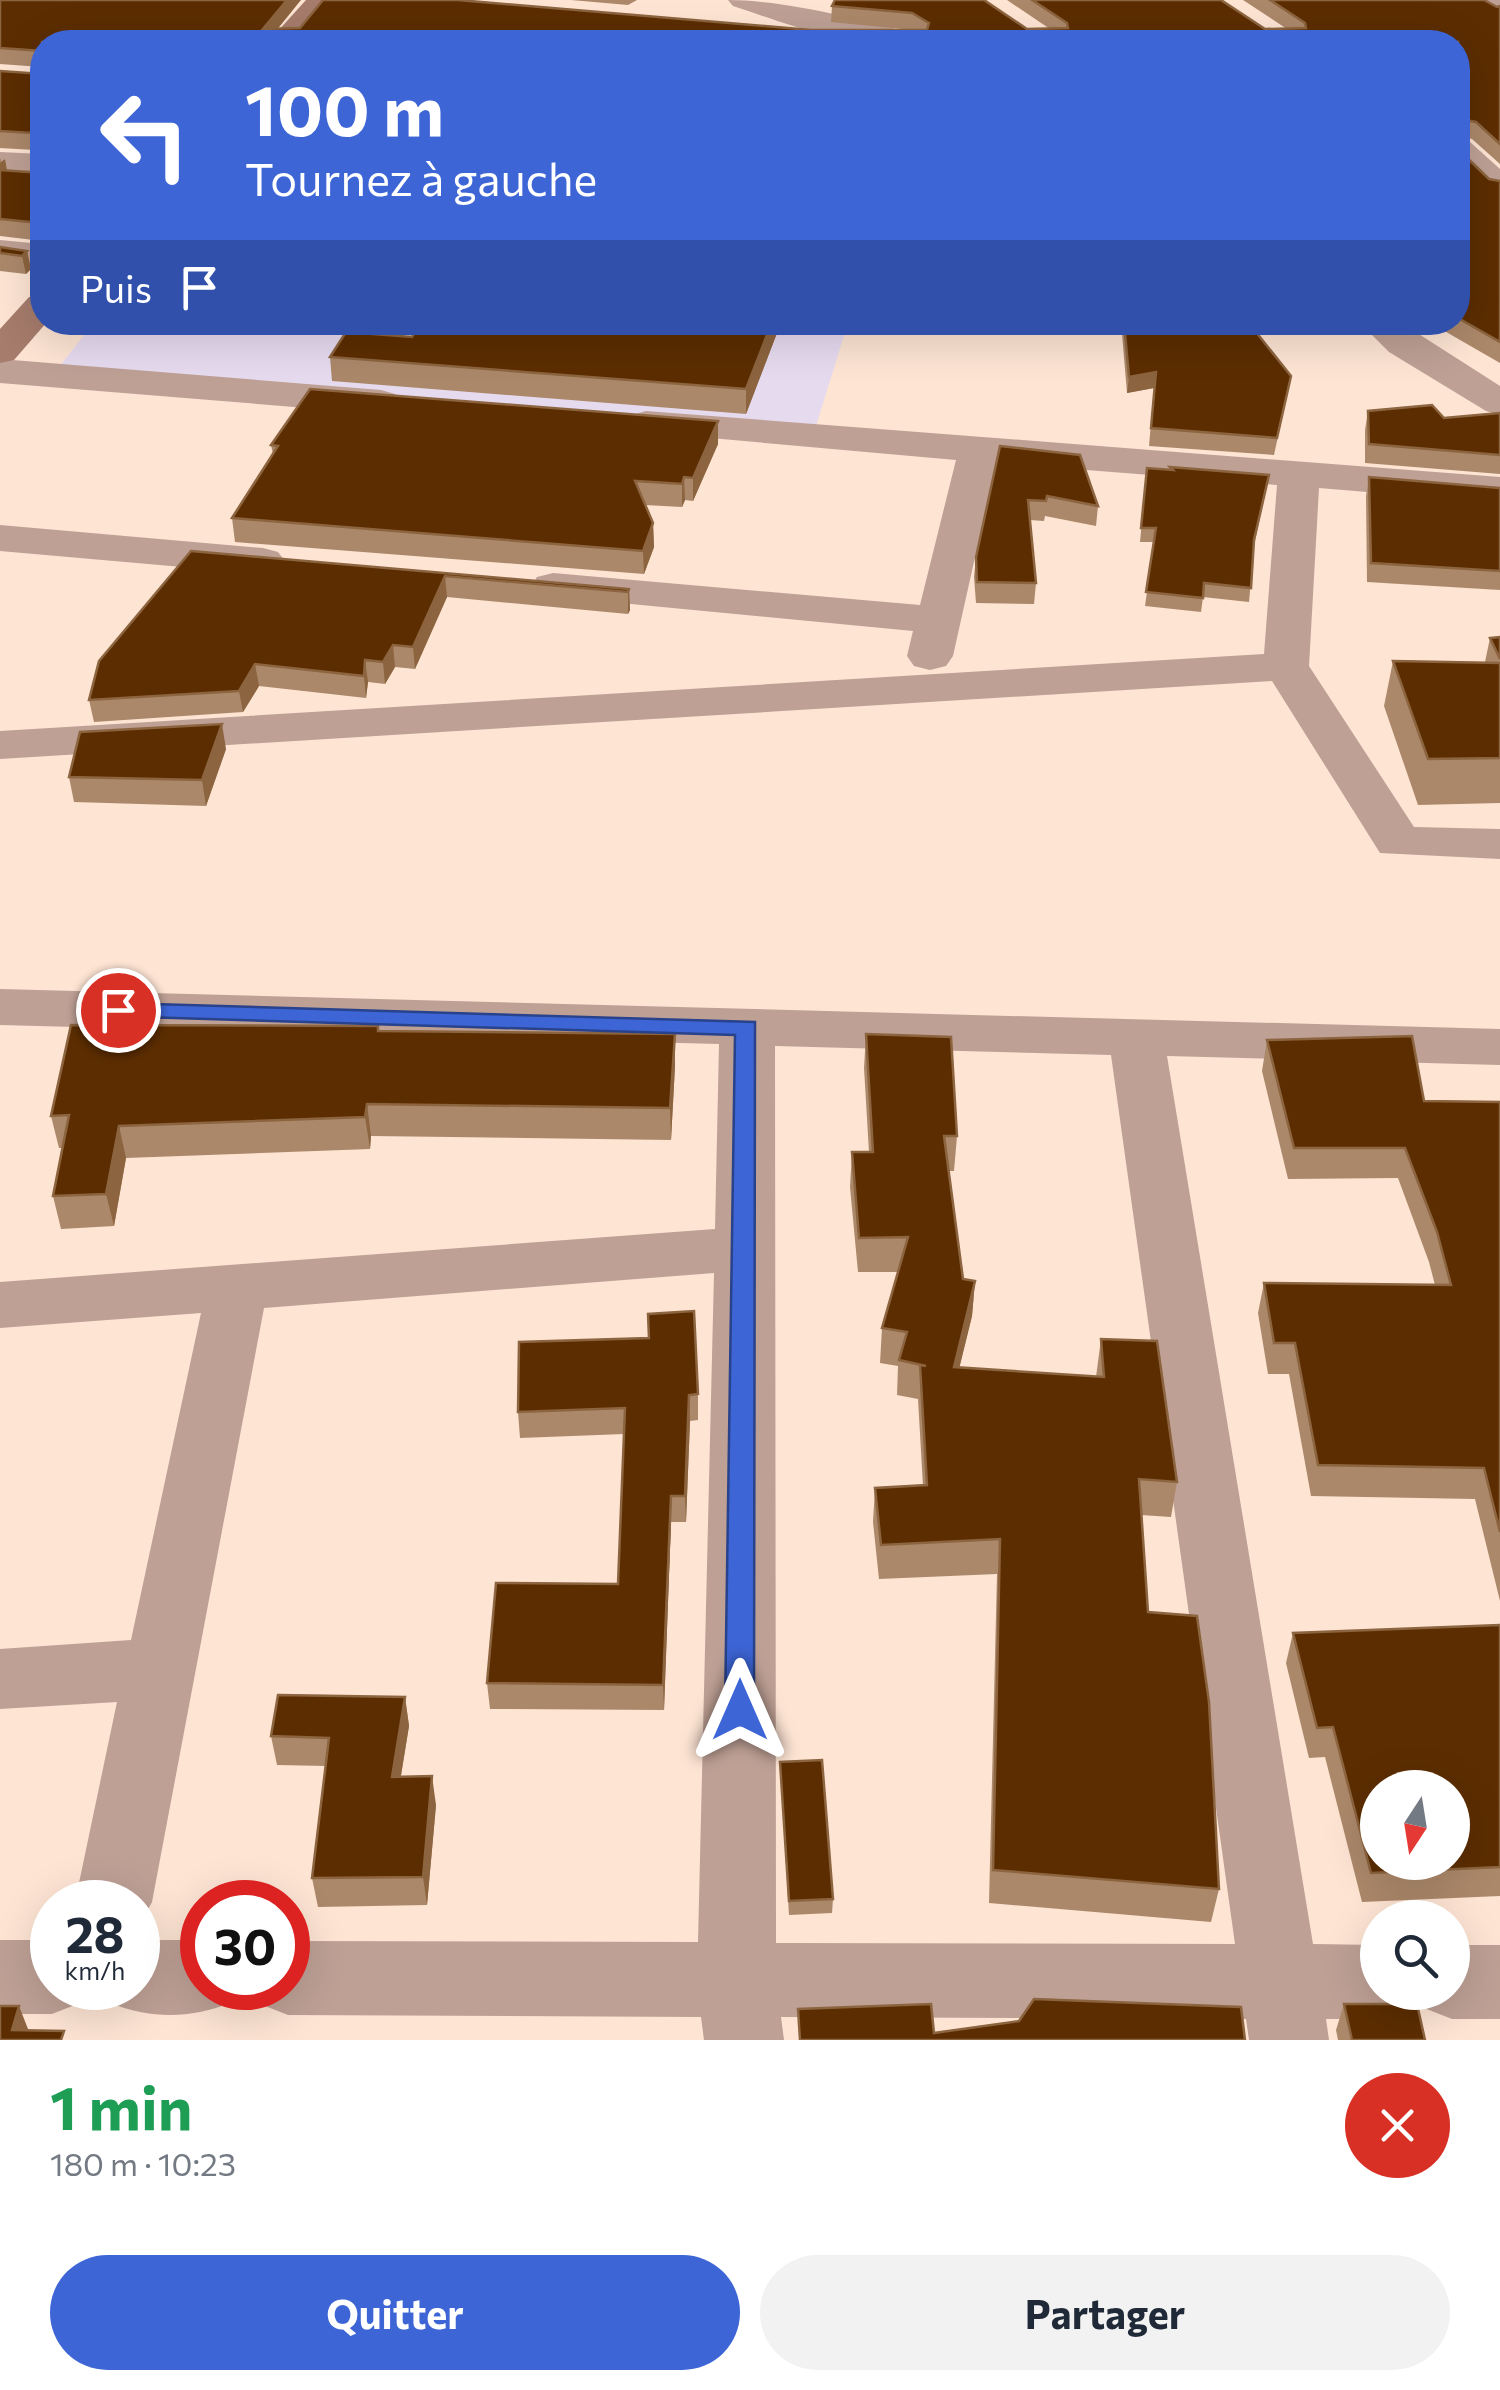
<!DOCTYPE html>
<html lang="fr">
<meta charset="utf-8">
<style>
body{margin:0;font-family:Commissioner,sans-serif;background:#f2f2f3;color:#1f2937;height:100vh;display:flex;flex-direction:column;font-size:38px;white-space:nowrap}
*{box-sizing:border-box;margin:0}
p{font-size:32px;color:#747a83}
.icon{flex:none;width:55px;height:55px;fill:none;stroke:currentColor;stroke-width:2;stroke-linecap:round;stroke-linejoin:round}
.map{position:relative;height:2040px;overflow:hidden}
.details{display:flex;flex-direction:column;background:#fff;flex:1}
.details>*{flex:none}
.guide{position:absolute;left:30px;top:30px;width:1440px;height:305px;border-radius:40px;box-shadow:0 10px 40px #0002;background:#3d65d6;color:#fff;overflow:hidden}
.needle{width:65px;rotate:192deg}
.controls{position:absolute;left:1360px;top:1770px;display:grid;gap:20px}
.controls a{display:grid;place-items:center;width:110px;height:110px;border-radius:50%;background:#fff;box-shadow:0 10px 40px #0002;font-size:50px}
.speed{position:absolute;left:30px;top:1880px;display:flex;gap:20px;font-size:50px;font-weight:700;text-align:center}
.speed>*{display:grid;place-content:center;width:130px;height:130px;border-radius:50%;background:#fff;box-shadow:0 10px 40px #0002;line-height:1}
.speed small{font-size:25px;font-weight:400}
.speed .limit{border:15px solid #d22;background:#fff;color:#111}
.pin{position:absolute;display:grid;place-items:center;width:85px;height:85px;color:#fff;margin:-42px;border:5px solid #fff;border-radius:50%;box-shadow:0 2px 10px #0007}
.me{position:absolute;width:110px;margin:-55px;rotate:0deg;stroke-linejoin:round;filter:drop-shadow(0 0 8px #0008)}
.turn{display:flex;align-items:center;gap:35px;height:210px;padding:0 50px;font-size:45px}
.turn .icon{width:130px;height:130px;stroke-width:2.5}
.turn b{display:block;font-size:70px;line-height:85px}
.then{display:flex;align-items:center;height:95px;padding:0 50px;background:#0003;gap:20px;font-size:38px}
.round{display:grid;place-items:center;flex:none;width:105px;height:105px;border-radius:52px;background:#f2f2f3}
.head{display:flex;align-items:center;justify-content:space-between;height:170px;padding:0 50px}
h1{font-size:60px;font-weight:700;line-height:75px;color:#1e9e55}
.action{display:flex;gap:20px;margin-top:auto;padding:20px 50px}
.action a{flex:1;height:115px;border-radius:60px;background:#3d65d6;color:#fff;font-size:40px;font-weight:700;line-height:115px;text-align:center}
.action a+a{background:#f2f2f3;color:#1f2937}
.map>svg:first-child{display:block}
.education{fill:#e6daef}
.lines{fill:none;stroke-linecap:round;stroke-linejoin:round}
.street{fill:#bea095;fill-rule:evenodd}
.secondary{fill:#a67c6c;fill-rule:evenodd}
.wall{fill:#ac886a}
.shaded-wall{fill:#8c643f}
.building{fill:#5c2d00;stroke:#8c643f;stroke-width:2.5;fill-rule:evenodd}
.route{fill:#3d65d6;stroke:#28428b;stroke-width:2.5}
</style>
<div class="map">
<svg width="1500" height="2040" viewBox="0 0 1500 2040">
<rect width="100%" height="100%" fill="#fde4d3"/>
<polygon class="education" points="94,323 848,323 815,429 58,368"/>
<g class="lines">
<g class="street">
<path d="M728,0C785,0 862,20 919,35L923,41C862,54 791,25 733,6Z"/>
<polygon points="1472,0 1500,0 1500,16"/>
<polygon points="1458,139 1470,142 1500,169 1500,197 1488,194 1458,166"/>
<polygon points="0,152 42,154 42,174 0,172"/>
<polygon points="0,240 42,244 42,266 0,262"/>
<polygon points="1359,322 1400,322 1500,386 1500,415 1486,411 1389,352"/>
<polygon points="0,359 381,390 395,394 401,402 395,410 381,414 0,383"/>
<polygon points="646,411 1500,477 1500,503 1319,488 1309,666 1414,827 1500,829 1500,859 1380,853 1272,681 0,759 0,731 1264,654 1277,485 996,463 953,656 946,666 930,670 914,666 907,656 913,631 537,595 531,586 537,577 553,573 920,605 956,460 632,431 626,423 632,415"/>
<polygon points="0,525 263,548 278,552 285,561 278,570 263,574 0,551"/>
<path d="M0,989L1500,1029V1065L1167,1056L1313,1944L1378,1945V1992H1413L1406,2008L1378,2019H1326L1329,2040H1249L1246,2019L781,2017L784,2040H704L701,2017L288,2015L260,2004L253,1988H288V1941L698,1942L714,1273L264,1308L152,1902L138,1928V1902H75L117,1702L0,1709V1649L131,1640L201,1313L0,1328V1282L715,1229L719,1044L0,1025ZM775,1046L1111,1055L1235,1944L776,1943Z"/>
<polygon points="0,1940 52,1940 52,1988 87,1988 80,2003 52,2014 0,2014"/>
<path d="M138,1940H202V1988H237L230,2003C190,2019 150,2019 110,2003L103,1988H138Z"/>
<polygon points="1452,1945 1500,1945 1500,2019 1452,2019 1424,2008 1417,1992 1452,1992"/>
</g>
<g class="secondary">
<polygon points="306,0 337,0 299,42 268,42"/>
<polygon points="42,294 42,322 47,322 14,360 0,363 0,329 29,297"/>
</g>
</g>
<g class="wall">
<polygon points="0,0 278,29 811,30 912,30 831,22 832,6 835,0 1027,29 1050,29 1007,0 1221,0 1265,29 1287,29 1243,0 1484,0 1497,7 1500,6 1500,164 1472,139 1458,136 1458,42 42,42 42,143 35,150 0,148 0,71 42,74 42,67 0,64"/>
<polygon points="571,0 637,0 628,5"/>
<polygon points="1458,149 1489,179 1500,181 1500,363 1441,329 1433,331 1420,322 1458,322"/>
<polygon points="0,158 7,170 42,173 42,241 0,236"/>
<polygon points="0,247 27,251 31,269 26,274 0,271"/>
<polygon points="1121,322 1248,322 1291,376 1274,455 1149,446 1154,388 1127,393"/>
<polygon points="777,333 746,414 332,381 330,357 412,337"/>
<polygon points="1368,411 1444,418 1500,413 1500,474 1365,463 1365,430"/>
<polygon points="718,421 718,444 693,501 685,500 682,507 645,505 653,523 654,547 644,574 235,542 232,518 273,454 271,445"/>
<polygon points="1000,446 1098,506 1096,526 1045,516 1044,521 1030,520 1036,583 1034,604 976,603 974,577 976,557"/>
<polygon points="1170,467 1269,475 1254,546 1249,602 1203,597 1201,612 1145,606 1154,542 1140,542 1147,468 1169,469"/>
<polygon points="1369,477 1500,488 1500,590 1367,582 1366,496"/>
<polygon points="191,551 629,589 630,610 628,614 447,597 415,669 395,667 385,684 368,682 366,698 259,686 243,712 94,722 89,700"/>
<polygon points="1500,637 1500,803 1418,805 1384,706 1393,661 1485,662 1490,638"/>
<polygon points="226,749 206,806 74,802 69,777"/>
<polygon points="378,1026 379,1031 675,1066 671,1140 371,1136 370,1149 126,1158 114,1226 61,1229 53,1196 62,1148 59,1148 51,1116"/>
<polygon points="866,1034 957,1136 954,1171 948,1171 963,1279 975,1281 972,1316 959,1368 1096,1377 1101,1339 1177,1482 1171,1517 1141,1515 1148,1612 1219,1889 1211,1922 989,1903 997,1574 879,1579 873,1522 875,1488 923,1486 918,1399 897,1395 898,1366 880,1363 882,1328 898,1272 858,1272 850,1187 852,1152 869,1152 864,1068"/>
<polygon points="1267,1040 1424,1101 1500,1102 1500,1601 1475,1499 1311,1496 1289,1374 1268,1374 1258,1313 1264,1283 1435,1285 1429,1262 1398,1178 1288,1179 1262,1071"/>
<polygon points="698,1394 698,1420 690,1421 686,1522 671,1522 664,1710 490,1709 487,1683 618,1584 624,1434 520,1438 518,1412"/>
<polygon points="1500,1625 1500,1896 1362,1902 1325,1757 1309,1758 1286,1663 1293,1633"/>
<polygon points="405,1697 409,1726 401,1776 436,1805 427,1905 318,1907 312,1878 326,1766 277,1765 271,1736"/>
<polygon points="780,1762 833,1899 832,1913 789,1915"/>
<polygon points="1344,2004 1425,2040 1338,2040 1336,2030"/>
</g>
<g class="shaded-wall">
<polygon points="287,0 301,0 267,42 263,29"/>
<polygon points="42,123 42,143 35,150 32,133"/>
<polygon points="5,159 8,176 0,184 0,163"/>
<polygon points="27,251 31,269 26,274 22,256"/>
<polygon points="772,322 777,322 777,333 746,414 746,389"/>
<polygon points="1435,322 1442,322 1441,329 1433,331"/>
<polygon points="1156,372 1154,388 1127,393 1129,377"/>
<polygon points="718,421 718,444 693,501 693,478"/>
<polygon points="684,477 685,500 682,507 682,484"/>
<polygon points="653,523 654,547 644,574 643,551"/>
<polygon points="445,576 447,597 415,669 413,647"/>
<polygon points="629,589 630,610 628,614 628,592"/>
<polygon points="393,645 395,667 385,684 383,662"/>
<polygon points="365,660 368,682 366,698 364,676"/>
<polygon points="255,664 259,686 243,712 239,691"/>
<polygon points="222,724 226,749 206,806 202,780"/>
<polygon points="675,1034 675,1066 671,1140 670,1108"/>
<polygon points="367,1104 371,1136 370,1149 365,1117"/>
<polygon points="119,1126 126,1158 114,1226 106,1194"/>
<polygon points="975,1281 972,1316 951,1402 954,1367"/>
<polygon points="689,1395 690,1421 686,1522 685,1496"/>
<polygon points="671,1496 671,1522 664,1710 663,1685"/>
<polygon points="405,1697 409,1726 396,1805 392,1777"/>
<polygon points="432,1776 436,1805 427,1905 423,1877"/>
<polygon points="19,2006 28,2029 25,2040 12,2030"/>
</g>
<g class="building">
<polygon points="0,0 287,0 263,29 300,28 323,0 458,0 811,30 927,30 929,23 912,13 832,6 835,0 984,0 1027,29 1068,28 1067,23 1032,0 1221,0 1265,29 1306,28 1305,23 1270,0 1484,0 1497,7 1500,6 1500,144 1476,122 1459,119 1458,148 1458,42 42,42 42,123 32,133 0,131 0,71 42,74 42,51 0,48"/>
<polygon points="1458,149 1489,179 1500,181 1500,342 1458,318"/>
<polygon points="0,170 42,173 42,236 39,223 0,219"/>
<polygon points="0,247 27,251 22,256 0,253"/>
<polygon points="422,322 772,322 746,389 330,357 346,332 412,337"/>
<polygon points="1124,322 1248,322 1291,376 1277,438 1151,428 1156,372 1129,377"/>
<polygon points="310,389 718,421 693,478 684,477 682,484 635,481 653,523 643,551 232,518 278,446 271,445"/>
<polygon points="1432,405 1444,418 1500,413 1500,455 1369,444 1368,411"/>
<polygon points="1000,446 1080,455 1098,506 1047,496 1046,501 1028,500 1036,583 977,582 976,557"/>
<polygon points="1170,467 1269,475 1254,540 1251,588 1204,583 1203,598 1146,592 1156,528 1141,528 1147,468 1173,470"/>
<polygon points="1369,477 1500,488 1500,571 1371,563"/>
<polygon points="191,551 629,589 628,592 445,576 413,647 393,645 383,662 365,660 364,676 255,664 239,691 89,700 99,661"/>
<polygon points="1500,637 1500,659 1490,638"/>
<polygon points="1393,661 1500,663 1500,758 1428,759"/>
<polygon points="222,724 202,780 69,777 80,732"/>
<polygon points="71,1025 378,1026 378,1031 675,1034 670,1108 367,1104 365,1117 119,1126 106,1194 53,1196 69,1115 51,1116"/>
<polygon points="866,1034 951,1037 957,1136 944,1136 963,1279 975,1281 954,1367 1104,1377 1101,1339 1157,1341 1177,1482 1139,1479 1148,1612 1197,1616 1209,1702 1219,1889 993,1870 1000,1539 881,1545 875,1488 927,1485 920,1365 926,1366 899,1360 907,1332 882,1328 908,1237 859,1238 852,1152 873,1152"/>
<polygon points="1412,1036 1424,1101 1500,1102 1500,1532 1484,1468 1318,1465 1295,1343 1274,1343 1264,1283 1451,1285 1437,1232 1405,1148 1294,1148 1267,1040"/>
<polygon points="694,1311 698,1394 689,1395 685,1496 671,1496 663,1685 487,1683 496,1583 618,1584 625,1408 518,1412 519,1342 649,1338 648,1314"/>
<path d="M1500,1625V1867L1371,1873L1333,1727L1317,1728L1293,1633ZM1378,1788H1452V1862H1378Z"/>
<polygon points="278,1695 405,1697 392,1777 432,1776 423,1877 312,1878 329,1738 271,1736"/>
<polygon points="822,1760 833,1899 789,1901 780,1762"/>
<polygon points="1034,1999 1241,2007 1245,2040 800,2040 798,2009 931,2004 934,2033 1019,2021"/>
<polygon points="1344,2004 1417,2004 1425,2040 1352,2040"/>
<polygon points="0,2006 19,2006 12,2030 64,2031 61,2040 0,2040"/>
</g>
<polygon class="route" points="118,1003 755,1022 754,1710 750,1719 740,1723 729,1719 725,1710 735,1035 110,1016 107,1010"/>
</svg>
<div class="controls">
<a><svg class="needle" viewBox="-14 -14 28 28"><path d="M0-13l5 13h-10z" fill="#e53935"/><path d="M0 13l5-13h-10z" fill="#747a83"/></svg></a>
<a><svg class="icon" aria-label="search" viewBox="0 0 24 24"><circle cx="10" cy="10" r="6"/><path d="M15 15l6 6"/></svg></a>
</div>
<div class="speed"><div>28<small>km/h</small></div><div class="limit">30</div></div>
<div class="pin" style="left:118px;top:1010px;background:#d93025"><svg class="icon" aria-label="arrive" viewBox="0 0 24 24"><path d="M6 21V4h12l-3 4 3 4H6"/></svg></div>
<svg class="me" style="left:740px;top:1710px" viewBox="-20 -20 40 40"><path d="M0-17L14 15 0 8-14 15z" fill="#3d65d6" stroke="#fff" stroke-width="4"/></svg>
<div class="guide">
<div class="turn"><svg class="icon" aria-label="left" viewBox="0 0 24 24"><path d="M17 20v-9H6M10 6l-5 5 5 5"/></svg><div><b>100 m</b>Tournez à gauche</div></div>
<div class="then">Puis<svg class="icon" aria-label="arrive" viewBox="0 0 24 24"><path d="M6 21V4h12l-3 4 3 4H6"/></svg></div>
</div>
</div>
<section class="details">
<div class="head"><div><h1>1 min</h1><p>180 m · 10:23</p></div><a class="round" style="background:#d93025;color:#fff"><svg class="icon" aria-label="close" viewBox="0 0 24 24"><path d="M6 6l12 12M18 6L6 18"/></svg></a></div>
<div class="action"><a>Quitter</a><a>Partager</a></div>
</section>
